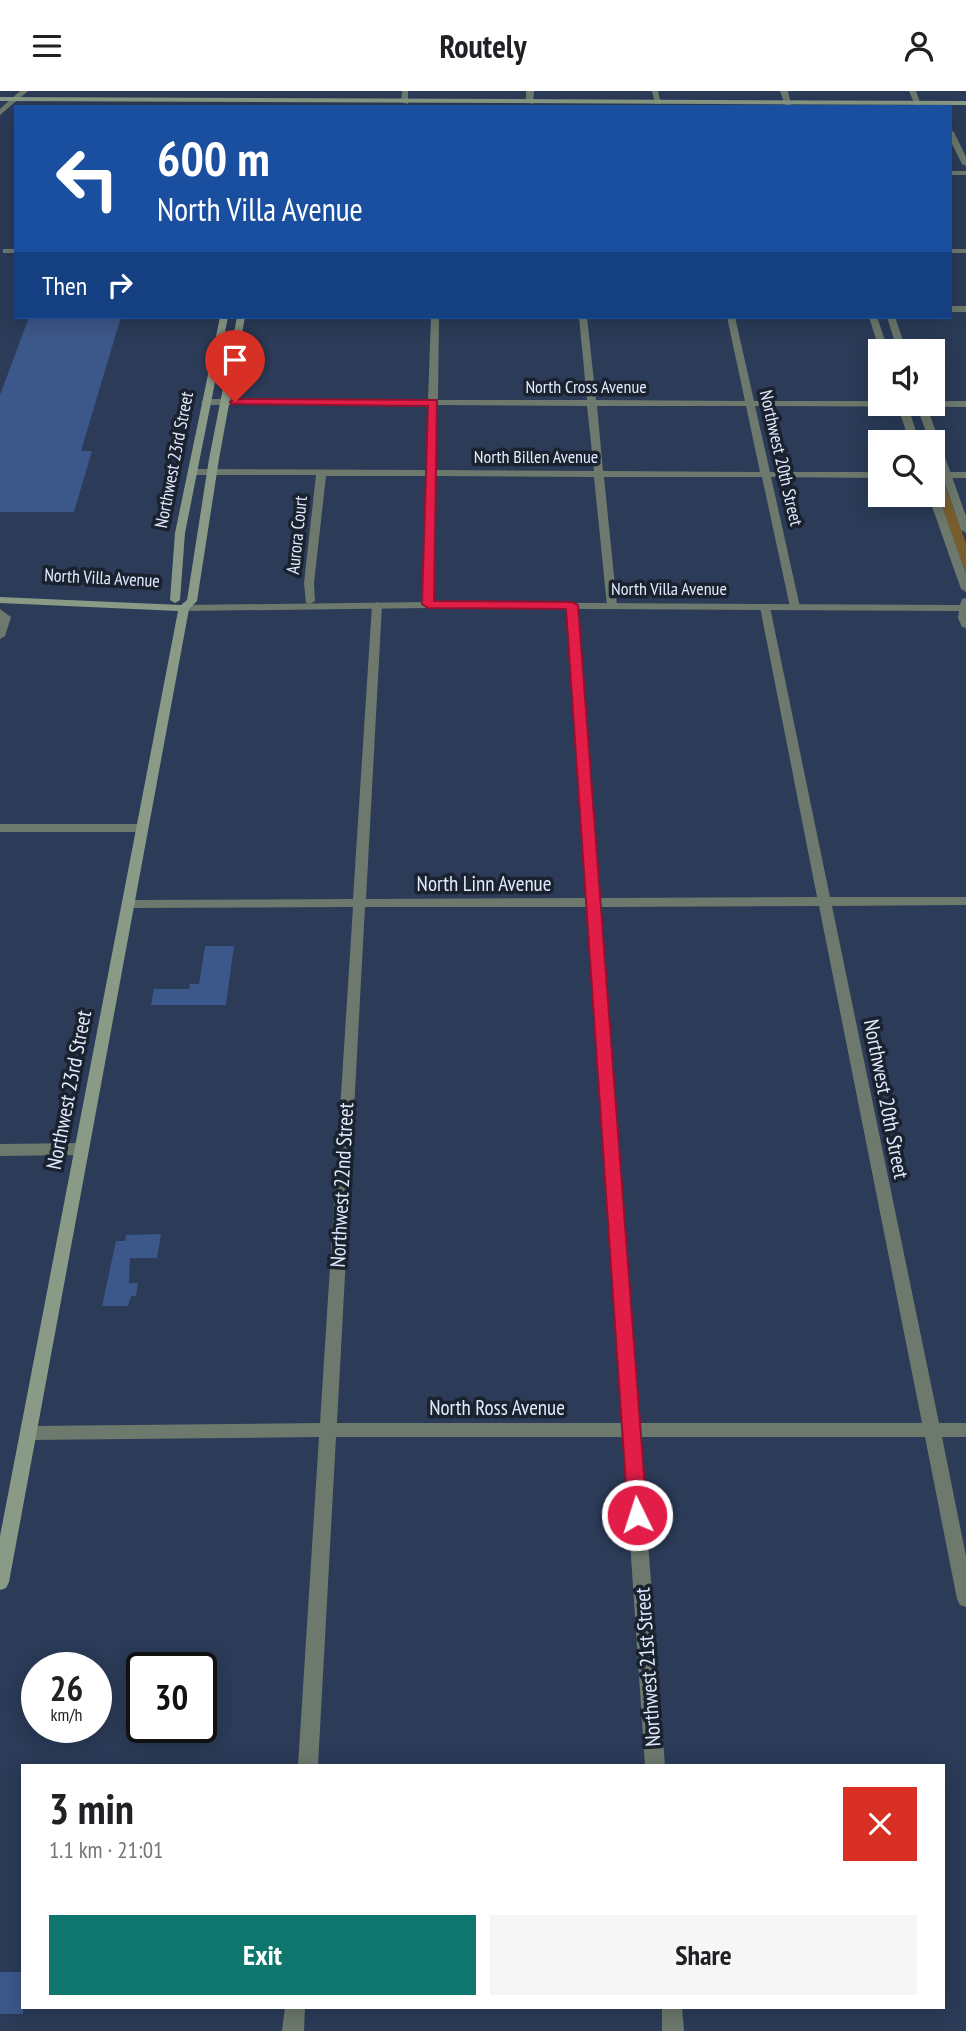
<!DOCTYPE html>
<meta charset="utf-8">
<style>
body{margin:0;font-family:"PT Sans Narrow",sans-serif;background:#f6f6f6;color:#202124;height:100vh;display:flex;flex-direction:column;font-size:26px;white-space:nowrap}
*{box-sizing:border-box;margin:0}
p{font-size:23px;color:#757577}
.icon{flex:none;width:38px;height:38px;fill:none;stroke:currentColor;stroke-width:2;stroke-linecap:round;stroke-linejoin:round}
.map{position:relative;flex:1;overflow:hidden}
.drawer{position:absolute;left:21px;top:1673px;width:924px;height:245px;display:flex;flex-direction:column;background:#fff;border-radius:0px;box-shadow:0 4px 18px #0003}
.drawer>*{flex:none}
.top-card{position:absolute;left:14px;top:14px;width:938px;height:214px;border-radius:0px;box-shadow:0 4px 18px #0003;background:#1a4fa0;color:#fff;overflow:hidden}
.controls{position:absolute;left:868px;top:248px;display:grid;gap:14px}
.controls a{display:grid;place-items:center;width:77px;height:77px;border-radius:0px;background:#fff;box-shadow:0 4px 18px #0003;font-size:35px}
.speed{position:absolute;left:21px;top:1561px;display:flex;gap:14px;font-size:35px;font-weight:700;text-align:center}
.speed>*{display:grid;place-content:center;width:91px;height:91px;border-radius:50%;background:#fff;box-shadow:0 4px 18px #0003;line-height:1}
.speed small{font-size:18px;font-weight:400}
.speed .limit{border:4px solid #111;border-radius:10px;background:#fff;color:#111}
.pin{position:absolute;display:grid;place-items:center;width:60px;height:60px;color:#fff;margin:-72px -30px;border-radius:50% 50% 50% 0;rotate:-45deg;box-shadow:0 0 7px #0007}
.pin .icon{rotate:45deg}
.me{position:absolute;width:77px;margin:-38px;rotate:356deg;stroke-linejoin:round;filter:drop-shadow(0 0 5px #0008)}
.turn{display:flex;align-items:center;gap:24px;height:147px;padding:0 28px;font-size:32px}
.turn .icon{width:91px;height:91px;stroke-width:2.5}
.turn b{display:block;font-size:49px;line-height:60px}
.then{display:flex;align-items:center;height:66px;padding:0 28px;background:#0003;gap:14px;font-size:26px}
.round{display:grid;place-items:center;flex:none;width:74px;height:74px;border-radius:0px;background:#f6f6f6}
.headline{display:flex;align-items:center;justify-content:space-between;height:119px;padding:0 28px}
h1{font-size:42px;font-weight:600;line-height:52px}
.cta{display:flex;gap:14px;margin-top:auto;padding:14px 28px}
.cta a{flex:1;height:80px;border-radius:0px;background:#0f766e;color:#fff;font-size:28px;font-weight:600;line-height:80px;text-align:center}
.cta a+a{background:#f6f6f6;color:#202124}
header{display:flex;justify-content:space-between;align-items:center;height:91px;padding:0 28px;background:#fff;font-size:32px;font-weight:600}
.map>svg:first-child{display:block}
.green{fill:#785e2c}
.building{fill:#3c5789}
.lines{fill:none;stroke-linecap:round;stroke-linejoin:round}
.minor{fill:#6d796c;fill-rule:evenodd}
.tertiary{fill:#6d796c;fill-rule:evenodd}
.secondary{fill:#899b86;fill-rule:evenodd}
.route{fill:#e11d48;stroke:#92132f;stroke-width:2}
.labels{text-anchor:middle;stroke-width:7;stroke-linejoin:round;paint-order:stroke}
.far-street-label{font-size:18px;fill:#e1ebfe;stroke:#1b222f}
.street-label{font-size:21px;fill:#e1ebfe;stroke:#1b222f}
</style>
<header><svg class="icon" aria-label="menu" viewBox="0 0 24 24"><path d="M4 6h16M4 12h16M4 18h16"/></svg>Routely<svg class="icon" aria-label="person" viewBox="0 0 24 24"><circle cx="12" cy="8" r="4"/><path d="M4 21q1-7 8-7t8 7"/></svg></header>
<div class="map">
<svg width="966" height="1940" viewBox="0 0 966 1940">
<rect width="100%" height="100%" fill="#2b3b58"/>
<polygon class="green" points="938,389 944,392 966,452 966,483 933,392"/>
<g class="building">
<polygon points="29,226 121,226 81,360 92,360 74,421 0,421 0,304"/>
<polygon points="205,855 234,855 226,914 151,914 154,898 189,898 190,893 199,893"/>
<polygon points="161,1143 157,1167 130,1167 129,1192 138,1192 136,1205 131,1205 128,1215 102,1215 116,1150 125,1150 126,1144"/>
<rect x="0" y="1881" width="23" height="42"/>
</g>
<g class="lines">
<g class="minor">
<polygon points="20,0 28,0 0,24 0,18"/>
<polygon points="402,0 408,0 408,13 401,11"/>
<polygon points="526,0 534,0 533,13 526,11"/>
<polygon points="652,0 658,0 661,13 655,13"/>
<polygon points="780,0 788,0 791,14 785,14"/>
<polygon points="909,0 916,0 921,14 915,14"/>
<polygon points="950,39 954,41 966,66 966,75 962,73 950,49"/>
<rect x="950" y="80" width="16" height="4"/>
<rect x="950" y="158" width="16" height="4"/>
<path d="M431,226H439L438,309H587L579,226H587L596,309L745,310L727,226H735L754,310H880V313H933V310H966V316L755,315L770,381H880V387L771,386L800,516L799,518H791L790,516L762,386H604L617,515L612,518L607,515L594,386L436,385L433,514L428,517L423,514L426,385H326L314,492L315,510L310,513L306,512L304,492L316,384H192L187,381L192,378L426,379L428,314H206L201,311L206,308L428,309ZM437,314L587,315L594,380L436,379ZM597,315H746L760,381L603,380Z"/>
<rect x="933" y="381" width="33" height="6"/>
<path d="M377,511L382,514L366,808L586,807L567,515L572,512L577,515L599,807L817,806L760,516L765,513L770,516L830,806H966V814L832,815L939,1332H966V1346H942L966,1465V1516L960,1514L957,1508L925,1346H640L665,1675H645L623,1346H336L318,1675H298L319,1346L29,1349L23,1347L21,1342L23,1337L29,1335L320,1332L353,816L128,817L122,813L128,809L353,808L372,514ZM819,815L922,1332H639L600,816ZM365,816H587L622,1332H337Z"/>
<polygon points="0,518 11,526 5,545 0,548"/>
<polygon points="0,733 142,733 148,737 142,741 0,741"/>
<polygon points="82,1052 87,1054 89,1058 87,1062 82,1064 0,1065 0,1053"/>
<polygon points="285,1916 305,1916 304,1940 282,1940"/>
<polygon points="662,1916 682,1916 684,1940 662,1940"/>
</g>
<g class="tertiary">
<rect x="3" y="158" width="13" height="4"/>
<rect x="950" y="215" width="16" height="6"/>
<polygon points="869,226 877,226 889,261 880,261"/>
<polygon points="887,226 895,226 907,261 898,261"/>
<polygon points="897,313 907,313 920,352 910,352"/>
<polygon points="916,313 926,313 966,425 966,442 961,439 933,359 933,352 930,352"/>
<polygon points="933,401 938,404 966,483 966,501 961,498 928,404 933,404"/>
<polygon points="966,507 966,537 962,536 958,527 959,520 428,517 184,520 179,517 184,514 428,511 960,514 962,508"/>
</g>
<g class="secondary">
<polygon points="0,6 966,10 966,14 0,10"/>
<polygon points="220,226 228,226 185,442 180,509 175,512 170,509 175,442"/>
<polygon points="237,226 245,226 219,368 197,510 189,518 9,1491 6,1497 0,1499 0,1445 178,520 0,512 0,506 181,514 187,509 209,368"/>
</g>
</g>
<polygon class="route" points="235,308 437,309 434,510 572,511 578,514 647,1424 644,1430 637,1433 630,1430 628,1424 566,518 428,517 422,513 428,315 231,313 230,311"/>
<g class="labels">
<g class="far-street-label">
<text x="586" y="302">North Cross Avenue</text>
<text x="536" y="372">North Billen Avenue</text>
<text transform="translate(781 367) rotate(77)" y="6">Northwest 20th Street</text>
<text transform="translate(174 369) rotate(-79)" y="6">Northwest 23rd Street</text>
<text transform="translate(297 444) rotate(-84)" y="6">Aurora Court</text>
<text transform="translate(102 487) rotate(3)" y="6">North Villa Avenue</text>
<text x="669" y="504">North Villa Avenue</text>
</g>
<g class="street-label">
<text x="484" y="800">North Linn Avenue</text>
<text transform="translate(69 999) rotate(-79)" y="7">Northwest 23rd Street</text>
<text transform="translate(886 1008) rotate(79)" y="7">Northwest 20th Street</text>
<text transform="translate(342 1094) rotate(-87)" y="7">Northwest 22nd Street</text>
<text x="497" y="1324">North Ross Avenue</text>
<text transform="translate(648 1576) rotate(-94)" y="7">Northwest 21st Street</text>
</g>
</g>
</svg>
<div class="controls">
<a><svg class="icon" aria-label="sound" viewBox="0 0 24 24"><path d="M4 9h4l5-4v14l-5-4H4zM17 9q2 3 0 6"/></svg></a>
<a><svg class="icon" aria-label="search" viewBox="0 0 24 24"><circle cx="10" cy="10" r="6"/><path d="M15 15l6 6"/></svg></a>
</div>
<div class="speed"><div>26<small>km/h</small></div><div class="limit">30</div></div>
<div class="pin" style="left:235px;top:311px;background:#d93025"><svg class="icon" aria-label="arrive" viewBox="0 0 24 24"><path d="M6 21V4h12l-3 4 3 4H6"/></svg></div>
<svg class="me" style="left:637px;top:1424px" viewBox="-20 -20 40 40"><circle r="17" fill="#e11d48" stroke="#fff" stroke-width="3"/><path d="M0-11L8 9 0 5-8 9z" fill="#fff"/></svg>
<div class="top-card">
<div class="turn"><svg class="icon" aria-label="left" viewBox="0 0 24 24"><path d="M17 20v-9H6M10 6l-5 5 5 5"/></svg><div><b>600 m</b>North Villa Avenue</div></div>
<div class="then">Then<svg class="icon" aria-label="right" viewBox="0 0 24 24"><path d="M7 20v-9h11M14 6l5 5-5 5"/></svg></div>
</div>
<section class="drawer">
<div class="headline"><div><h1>3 min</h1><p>1.1 km · 21:01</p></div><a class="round" style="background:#d93025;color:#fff"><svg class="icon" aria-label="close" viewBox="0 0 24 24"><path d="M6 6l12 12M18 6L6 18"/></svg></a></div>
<div class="cta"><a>Exit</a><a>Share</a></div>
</section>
</div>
